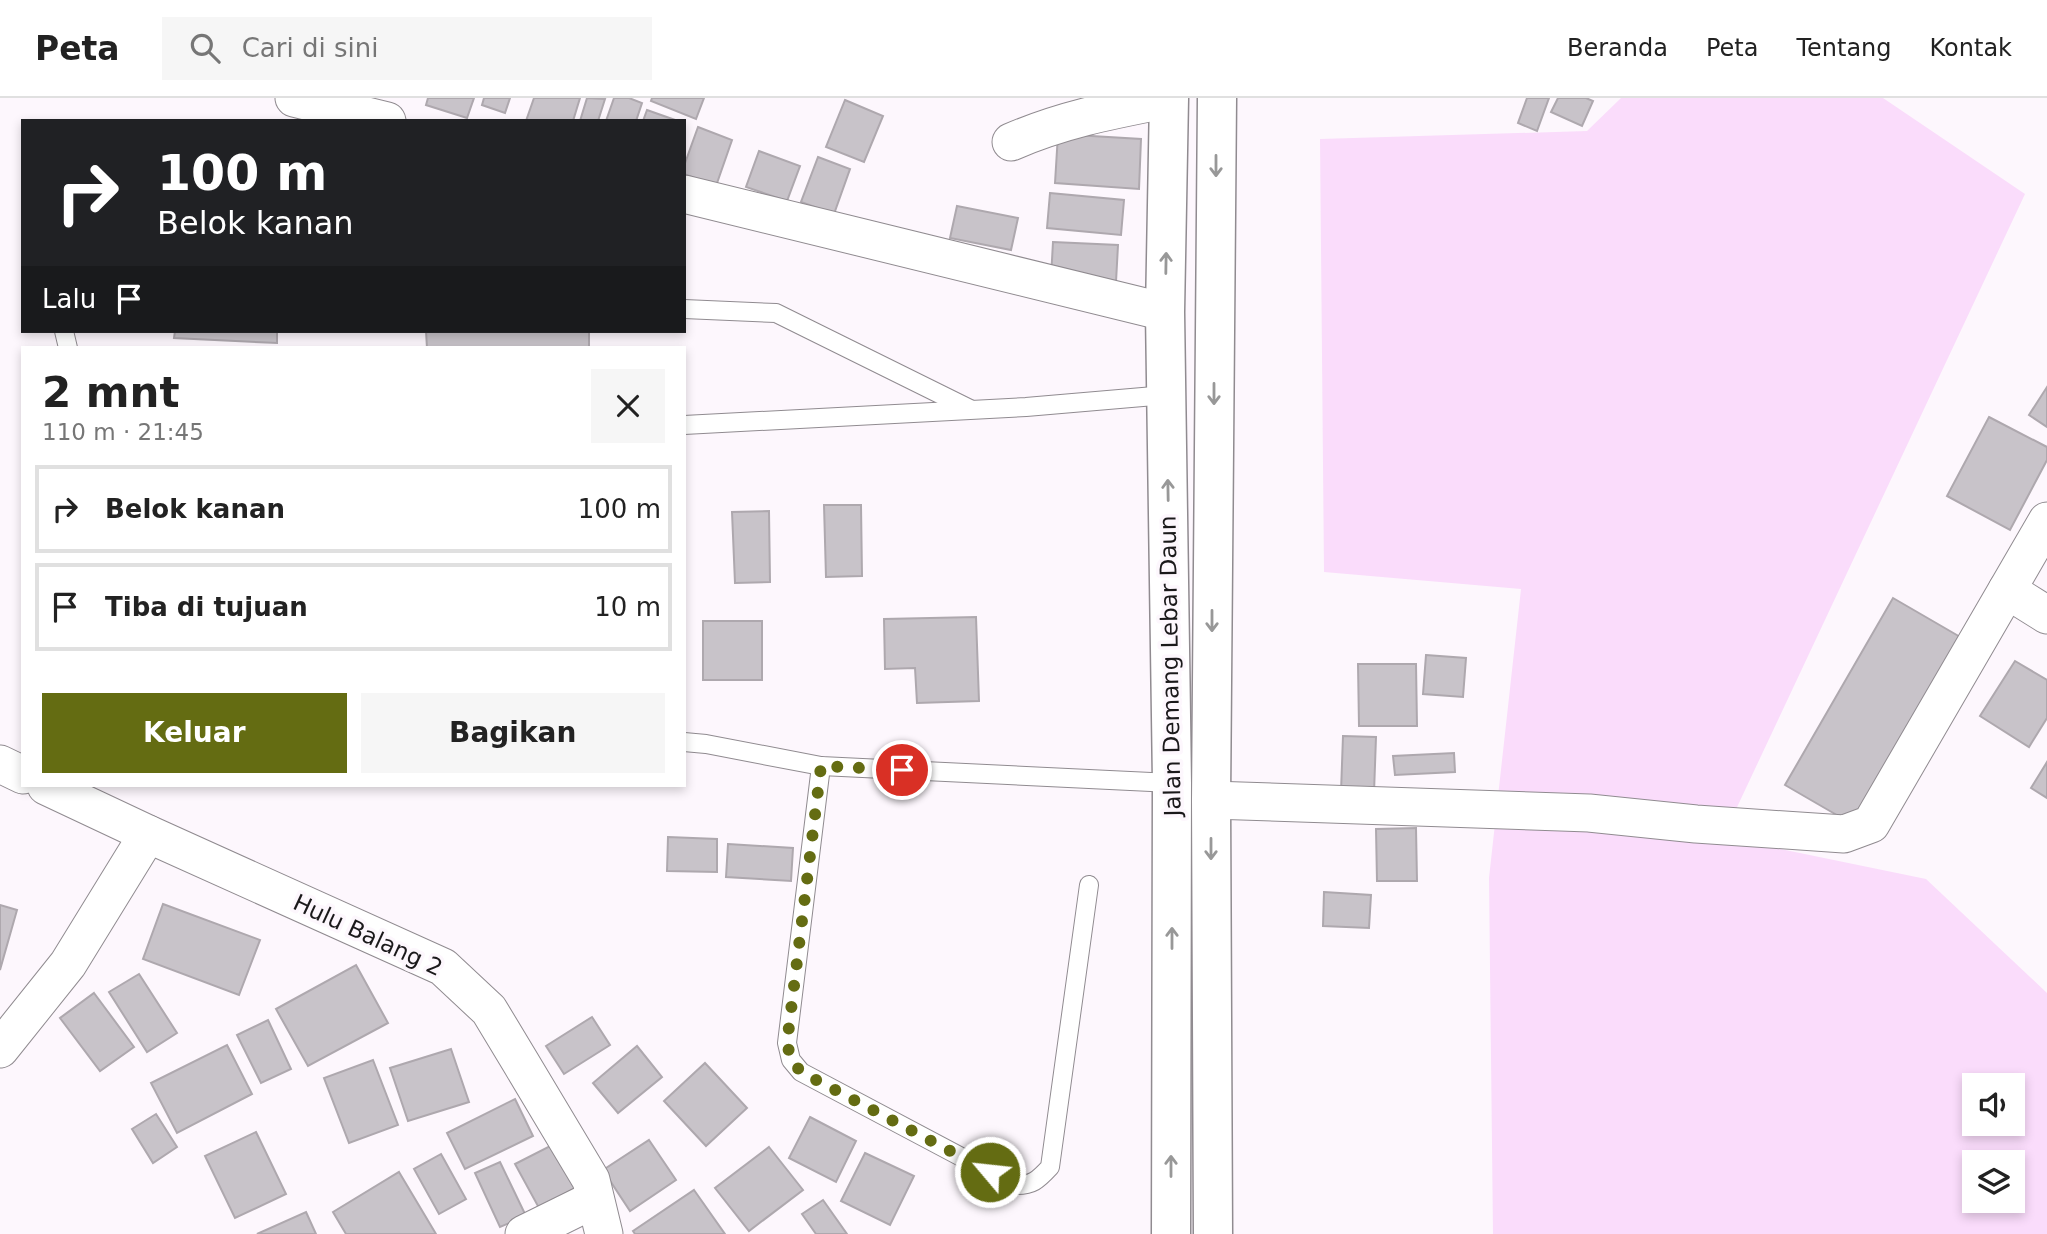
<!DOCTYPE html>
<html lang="id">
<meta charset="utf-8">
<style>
body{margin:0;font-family:"DejaVu Sans",sans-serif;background:#f6f6f6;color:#222;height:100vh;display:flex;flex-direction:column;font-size:26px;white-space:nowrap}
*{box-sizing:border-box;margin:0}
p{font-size:23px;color:#767676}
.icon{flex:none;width:38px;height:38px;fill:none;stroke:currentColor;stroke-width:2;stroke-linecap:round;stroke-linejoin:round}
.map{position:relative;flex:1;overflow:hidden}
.side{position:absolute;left:21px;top:248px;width:665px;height:441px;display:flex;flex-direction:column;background:#fff;border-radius:0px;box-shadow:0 4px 10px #0003}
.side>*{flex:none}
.hud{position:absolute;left:21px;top:21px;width:665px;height:214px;border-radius:0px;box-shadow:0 4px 10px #0003;background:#202124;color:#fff;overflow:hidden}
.buttons{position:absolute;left:1962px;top:975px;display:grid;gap:14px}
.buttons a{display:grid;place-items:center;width:63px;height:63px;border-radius:0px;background:#fff;box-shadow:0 4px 10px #0003;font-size:35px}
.pin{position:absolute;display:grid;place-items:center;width:60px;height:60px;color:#fff;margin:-30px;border:4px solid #fff;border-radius:50%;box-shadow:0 2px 7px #0007}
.me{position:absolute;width:77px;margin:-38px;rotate:298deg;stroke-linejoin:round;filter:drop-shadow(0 0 5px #0008)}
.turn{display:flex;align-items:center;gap:24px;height:147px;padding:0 21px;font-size:32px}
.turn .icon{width:91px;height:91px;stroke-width:2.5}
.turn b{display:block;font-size:49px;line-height:60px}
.then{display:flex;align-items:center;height:66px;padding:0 21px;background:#0003;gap:14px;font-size:26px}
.round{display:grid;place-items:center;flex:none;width:74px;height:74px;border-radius:0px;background:#f6f6f6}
.overview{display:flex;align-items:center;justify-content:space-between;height:119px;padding:0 21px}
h1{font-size:42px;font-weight:700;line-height:52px}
.button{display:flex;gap:14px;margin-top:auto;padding:14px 21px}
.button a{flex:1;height:80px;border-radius:0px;background:#646c12;color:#fff;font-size:28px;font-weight:700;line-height:80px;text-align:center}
.button a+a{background:#f6f6f6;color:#222}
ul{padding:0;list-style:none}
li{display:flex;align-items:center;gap:21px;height:88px;margin:0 14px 10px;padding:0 7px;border:4px solid #e0e0e0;border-radius:0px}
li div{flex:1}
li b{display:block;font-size:26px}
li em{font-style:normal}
header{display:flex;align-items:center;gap:42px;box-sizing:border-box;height:98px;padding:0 35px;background:#fff;border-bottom:2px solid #e0e0e0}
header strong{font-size:33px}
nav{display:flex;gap:38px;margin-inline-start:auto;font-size:24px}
.search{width:490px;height:63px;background:#f6f6f6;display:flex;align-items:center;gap:18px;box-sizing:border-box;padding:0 24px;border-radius:0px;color:#767676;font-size:26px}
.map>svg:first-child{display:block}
.green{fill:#fadcfb;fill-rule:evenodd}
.building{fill:#c8c3c9;stroke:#aea8ae;stroke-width:2}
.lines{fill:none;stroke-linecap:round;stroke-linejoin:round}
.service-casing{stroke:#908b90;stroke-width:20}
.minor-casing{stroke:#908b90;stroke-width:39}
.trunk-casing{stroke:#908b90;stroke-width:41}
.service{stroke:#fff;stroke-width:18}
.minor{stroke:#fff;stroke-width:37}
.trunk{stroke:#fff;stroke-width:38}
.oneway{stroke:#989898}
.route{stroke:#646c12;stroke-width:12;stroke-dasharray:0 21.6}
.labels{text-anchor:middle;stroke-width:7;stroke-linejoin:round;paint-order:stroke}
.street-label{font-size:23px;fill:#1b191b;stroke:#fdf7fd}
</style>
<header>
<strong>Peta</strong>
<div class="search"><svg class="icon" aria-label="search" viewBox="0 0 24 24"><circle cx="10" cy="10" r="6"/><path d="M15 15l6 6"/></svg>Cari di sini</div>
<nav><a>Beranda</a><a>Peta</a><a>Tentang</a><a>Kontak</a></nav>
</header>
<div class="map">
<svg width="2047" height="1136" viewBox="0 0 2047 1136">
<rect width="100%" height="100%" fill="#fdf7fd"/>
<path class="green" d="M1621,0H1883L2025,96L1723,739L1926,781L2047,895V1136H1493L1489,780L1521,491L1324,474L1320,41L1587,33ZM1974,987H2012V1026H1974ZM1974,1064H2012V1102H1974Z"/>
<g class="building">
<polygon points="428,0 474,0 467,20 426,7"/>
<polygon points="484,0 510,0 505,15 482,7"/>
<polygon points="534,0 580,0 573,23 526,23"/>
<polygon points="587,0 605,1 598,23 580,23"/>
<polygon points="614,0 629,0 642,5 636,23 606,23"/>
<polygon points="652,0 704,0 696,21 651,3"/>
<polygon points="1527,0 1549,0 1537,33 1518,25"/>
<polygon points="1558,0 1586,0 1593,3 1582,28 1551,14"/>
<polygon points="845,2 883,18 864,64 826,49"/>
<polygon points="647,12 678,23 643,23"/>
<polygon points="698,29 732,42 716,88 684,76 684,68"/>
<polygon points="1058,36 1141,41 1139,91 1055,85"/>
<polygon points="759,53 800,68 787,103 746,89"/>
<polygon points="818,59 850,71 834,116 801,104"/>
<polygon points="1050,95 1124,102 1121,137 1047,130"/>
<polygon points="957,108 1018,120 1011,152 950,140"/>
<polygon points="1053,144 1118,147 1116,184 1051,180"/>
<polygon points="175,233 277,233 277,245 174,240"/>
<polygon points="426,233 589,233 589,250 427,250"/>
<polygon points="2047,289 2047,329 2029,317"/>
<polygon points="1989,319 2047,349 2047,362 2010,432 1947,398"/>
<polygon points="824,407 861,407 862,478 826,479"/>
<polygon points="769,413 770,484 735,485 732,414"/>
<polygon points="1893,500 1962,540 1854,727 1785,687"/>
<polygon points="976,519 979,603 917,605 915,570 885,571 884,521"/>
<rect x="703" y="523" width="59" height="59"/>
<polygon points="1426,557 1466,560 1463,599 1423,596"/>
<polygon points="2015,563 2047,582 2047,620 2029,649 1980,618"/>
<polygon points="1358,566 1416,566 1417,628 1359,628"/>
<polygon points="1343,638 1376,639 1374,695 1341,694"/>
<polygon points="1454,655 1455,674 1395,677 1393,658"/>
<polygon points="2047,664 2047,700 2031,690"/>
<polygon points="1416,730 1417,783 1377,783 1376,731"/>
<polygon points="668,739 717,741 717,774 667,773"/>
<polygon points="728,746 793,750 791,783 726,779"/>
<polygon points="1324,794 1371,797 1369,830 1323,828"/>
<polygon points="163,806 260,842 239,897 143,861"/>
<polygon points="0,807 17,812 0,872"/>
<polygon points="356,867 388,925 308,968 276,911"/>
<polygon points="139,876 177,935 147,954 109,894"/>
<polygon points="94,895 134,949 100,973 60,920"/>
<polygon points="592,919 610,947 564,976 546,948"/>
<polygon points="268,922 291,971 261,985 237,937"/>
<polygon points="227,947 252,996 177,1035 151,985"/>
<polygon points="637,948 662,979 618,1015 593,985"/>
<polygon points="451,951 469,1004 408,1023 390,970"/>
<polygon points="373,962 398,1027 349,1045 324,980"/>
<polygon points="705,965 747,1010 706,1048 664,1003"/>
<polygon points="515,1001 533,1038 465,1071 447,1035"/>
<polygon points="156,1016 177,1049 153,1065 132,1031"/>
<polygon points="810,1019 856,1043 836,1084 789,1060"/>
<polygon points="256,1034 286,1096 235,1120 205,1058"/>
<polygon points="649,1042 676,1082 630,1113 603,1072"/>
<polygon points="556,1045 580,1087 539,1110 515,1066"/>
<polygon points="769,1049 803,1092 749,1133 715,1090"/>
<polygon points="865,1055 914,1078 890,1127 841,1103"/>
<polygon points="441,1056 466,1101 439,1116 414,1071"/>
<polygon points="500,1064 526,1118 500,1129 475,1075"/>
<polygon points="399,1074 436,1136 346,1136 333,1114"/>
<polygon points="694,1092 725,1136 635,1136 633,1133"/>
<polygon points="823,1102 847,1136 816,1136 802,1116"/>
<polygon points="306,1114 316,1136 257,1136"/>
</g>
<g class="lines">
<defs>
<g id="service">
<polyline points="684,211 776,215 970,311"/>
<polyline points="64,233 68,250"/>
<polyline points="684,327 1026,309 1166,297"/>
<polyline points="684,644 706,646 821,668 1172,685"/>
<path d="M821,668L787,945L791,962L801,974L1014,1087C1032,1088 1038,1082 1050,1069L1089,787"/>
</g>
<g id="minor">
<polyline points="294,0 387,23"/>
<path d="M1011,44C1064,21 1113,12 1169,1"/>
<polyline points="684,96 1165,214"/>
<polyline points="2007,492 2047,517"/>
<polyline points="0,666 23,677"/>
<polyline points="46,688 148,736 443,869 489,912 521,965 591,1082 604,1136"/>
<polyline points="1211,702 1589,715 1696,726 1844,736 1871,726 2047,423"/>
<polyline points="0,951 68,866 148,736"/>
<polyline points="524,1136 595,1101"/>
</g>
<g id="trunk">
<polyline points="1169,0 1165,214 1172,685 1171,1136"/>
<polyline points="1213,1136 1211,702 1217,0"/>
</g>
</defs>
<use href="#service" class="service-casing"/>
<use href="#minor" class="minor-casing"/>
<use href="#trunk" class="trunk-casing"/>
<use href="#service" class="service"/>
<use href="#minor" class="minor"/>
<use href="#trunk" class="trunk"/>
</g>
<defs><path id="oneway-shaft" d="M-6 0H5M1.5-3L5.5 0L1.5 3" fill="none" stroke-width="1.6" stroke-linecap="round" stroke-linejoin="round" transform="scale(1.75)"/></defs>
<g class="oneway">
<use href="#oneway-shaft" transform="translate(1216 68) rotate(90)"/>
<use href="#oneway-shaft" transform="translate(1166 165) rotate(-89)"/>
<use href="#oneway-shaft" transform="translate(1214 296) rotate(90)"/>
<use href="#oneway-shaft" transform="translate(1168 392) rotate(-91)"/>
<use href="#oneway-shaft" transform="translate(1212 523) rotate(90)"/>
<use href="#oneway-shaft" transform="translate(1211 751) rotate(90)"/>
<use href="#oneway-shaft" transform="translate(1172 840) rotate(-90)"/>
<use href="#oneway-shaft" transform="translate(1171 1068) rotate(-90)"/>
</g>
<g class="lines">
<polyline class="route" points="902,672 821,668 787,945 791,962 801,974 990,1074"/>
</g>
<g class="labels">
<g class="street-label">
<text transform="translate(1170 568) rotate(-91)" y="8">Jalan Demang Lebar Daun</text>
<text transform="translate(368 837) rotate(25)" y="8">Hulu Balang 2</text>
</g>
</g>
</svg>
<div class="buttons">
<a><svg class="icon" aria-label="sound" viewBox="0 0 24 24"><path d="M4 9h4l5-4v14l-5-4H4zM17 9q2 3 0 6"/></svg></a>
<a><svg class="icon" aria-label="layers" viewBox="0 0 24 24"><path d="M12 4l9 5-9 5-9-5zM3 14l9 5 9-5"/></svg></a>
</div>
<div class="pin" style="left:902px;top:672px;background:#d93025"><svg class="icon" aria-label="arrive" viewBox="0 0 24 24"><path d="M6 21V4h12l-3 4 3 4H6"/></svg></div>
<svg class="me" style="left:990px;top:1074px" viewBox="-20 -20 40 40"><circle r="17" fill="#646c12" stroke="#fff" stroke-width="3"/><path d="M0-11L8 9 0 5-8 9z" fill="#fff"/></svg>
<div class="hud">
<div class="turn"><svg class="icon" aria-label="right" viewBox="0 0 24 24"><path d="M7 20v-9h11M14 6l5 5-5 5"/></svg><div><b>100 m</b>Belok kanan</div></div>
<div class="then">Lalu<svg class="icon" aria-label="arrive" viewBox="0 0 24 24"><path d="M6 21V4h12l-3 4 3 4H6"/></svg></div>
</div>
<section class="side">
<div class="overview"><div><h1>2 mnt</h1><p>110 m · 21:45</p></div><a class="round"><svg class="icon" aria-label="close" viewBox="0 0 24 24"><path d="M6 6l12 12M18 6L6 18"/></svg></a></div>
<ul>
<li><svg class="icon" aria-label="right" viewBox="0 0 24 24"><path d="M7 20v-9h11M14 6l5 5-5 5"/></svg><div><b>Belok kanan</b></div><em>100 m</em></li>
<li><svg class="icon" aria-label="arrive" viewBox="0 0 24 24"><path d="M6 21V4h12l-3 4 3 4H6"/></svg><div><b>Tiba di tujuan</b></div><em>10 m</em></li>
</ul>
<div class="button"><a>Keluar</a><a>Bagikan</a></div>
</section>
</div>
